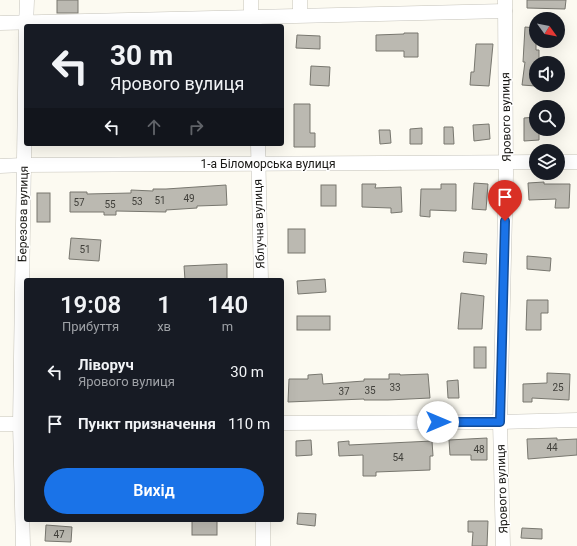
<!DOCTYPE html>
<html lang="uk">
<meta charset="utf-8">
<style>
body{margin:0;font-family:Roboto,sans-serif;background:#20242c;color:#f1f3f6;height:100vh;display:flex;flex-direction:column;font-size:15px;white-space:nowrap}
*{box-sizing:border-box;margin:0}
p{font-size:13px;color:#9ea1a6}
.icon{flex:none;width:22px;height:22px;fill:none;stroke:currentColor;stroke-width:2;stroke-linecap:round;stroke-linejoin:round}
.map{position:relative;flex:1;overflow:hidden}
.drawer{position:absolute;left:24px;top:278px;width:260px;height:244px;display:flex;flex-direction:column;background:#171b24;border-radius:4px;box-shadow:0 4px 16px #0002}
.drawer>*{flex:none}
.top-card{position:absolute;left:24px;top:24px;width:260px;height:122px;border-radius:4px;box-shadow:0 4px 16px #0002;background:#171b24;color:#f1f3f6;overflow:hidden}
.needle{width:26px;rotate:123deg}
.controls{position:absolute;left:529px;top:12px;display:grid;gap:8px}
.controls a{display:grid;place-items:center;width:36px;height:36px;border-radius:50%;background:#171b24;box-shadow:0 4px 16px #0002;font-size:20px}
.pin{position:absolute;display:grid;place-items:center;width:34px;height:34px;color:#fff;margin:-41px -17px;border-radius:50% 50% 50% 0;rotate:-45deg;box-shadow:0 0 4px #0007}
.pin .icon{rotate:45deg}
.me{position:absolute;width:44px;margin:-22px;rotate:90deg;stroke-linejoin:round;filter:drop-shadow(0 0 3px #0008)}
.turn{display:flex;align-items:center;gap:14px;height:84px;padding:0 20px;font-size:18px}
.turn .icon{width:52px;height:52px;stroke-width:2.5}
.turn b{display:block;font-size:28px;line-height:34px}
.lanes{display:flex;align-items:center;height:38px;padding:0 20px;background:#0003;justify-content:center;gap:20px;direction:ltr}
.lanes .off{opacity:.35}
.eta{display:flex;justify-content:space-evenly;align-items:center;height:68px;text-align:center}
.eta b{font-size:24px;font-weight:600;line-height:28px}
.button{display:flex;gap:8px;margin-top:auto;padding:8px 20px}
.button a{flex:1;height:46px;border-radius:24px;background:#1a73e8;color:#fff;font-size:16px;font-weight:600;line-height:46px;text-align:center}
ul{padding:0;list-style:none}
li{display:flex;align-items:center;gap:12px;height:52px;padding:0 20px}
li div{flex:1}
li b{display:block;font-size:15px}
li em{font-style:normal}
.map>svg:first-child{display:block}
.building{fill:#bbb9b1;stroke:#78776f}
.lines{fill:none;stroke-linecap:round;stroke-linejoin:round}
.minor-casing{stroke:#c5c3bb;stroke-width:15}
.minor{stroke:#fff;stroke-width:14}
.route-casing{stroke:#114b97;stroke-width:10}
.route{stroke:#1a73e8;stroke-width:7}
.labels{text-anchor:middle;stroke-width:3;stroke-linejoin:round;paint-order:stroke}
.number-label{font-size:10px;fill:#41403b}
.street-label{font-size:12px;fill:#181714;stroke:#fff}
</style>
<div class="map">
<svg width="577" height="546" viewBox="0 0 577 546">
<rect width="100%" height="100%" fill="#fcfaf1"/>
<g class="building">
<rect x="57" y="0" width="21" height="13"/>
<polygon points="527,0 566,0 565,9 527,8"/>
<polygon points="525,27 536,28 536,50 539,50 539,63 536,63 536,86 522,85 525,62 523,62"/>
<polygon points="404,33 418,33 418,57 404,57 404,51 376,51 376,35 404,34"/>
<polygon points="297,35 320,36 320,49 296,48"/>
<polygon points="476,44 493,44 489,86 470,85 471,72 474,72"/>
<polygon points="311,66 330,67 329,86 310,85"/>
<polygon points="294,104 310,104 310,133 315,133 315,147 294,147"/>
<polygon points="536,117 536,129 539,129 539,140 524,141 524,118"/>
<polygon points="489,124 490,139 474,141 473,125"/>
<polygon points="444,127 453,127 454,144 444,144"/>
<polygon points="422,128 422,144 410,144 410,129"/>
<polygon points="379,130 390,130 391,143 380,144"/>
<polygon points="544,182 544,184 570,184 569,208 555,208 556,199 529,200 528,183"/>
<polygon points="474,183 488,184 486,210 472,209"/>
<polygon points="362,184 376,184 375,188 401,187 402,212 391,213 391,208 362,207"/>
<polygon points="441,184 456,184 456,211 430,210 430,217 420,216 421,189 441,189"/>
<polygon points="226,185 227,205 197,206 197,208 166,210 166,212 116,211 116,215 104,215 104,212 70,212 70,192 87,192 87,194 131,193 131,190 153,191 153,189 166,189"/>
<rect x="321" y="185" width="15" height="21"/>
<rect x="37" y="193" width="13" height="29"/>
<rect x="288" y="229" width="17" height="24"/>
<polygon points="71,238 101,240 99,261 69,259"/>
<polygon points="464,252 487,254 486,264 463,262"/>
<polygon points="527,256 551,258 550,271 527,269"/>
<polygon points="227,264 227,279 185,280 184,266"/>
<polygon points="325,279 326,292 298,294 297,281"/>
<polygon points="461,293 484,296 482,329 458,329"/>
<polygon points="527,300 548,300 548,313 541,313 541,330 526,330"/>
<rect x="297" y="316" width="33" height="14"/>
<rect x="474" y="347" width="12" height="21"/>
<polygon points="547,373 570,374 569,400 532,398 532,402 523,402 523,384 547,383"/>
<polygon points="322,374 323,384 364,381 364,379 389,379 389,374 400,374 400,375 428,374 430,398 388,400 364,400 364,399 288,402 289,379 308,379 308,375"/>
<polygon points="458,380 459,398 448,398 447,381"/>
<polygon points="487,438 487,460 471,460 471,455 450,455 449,440"/>
<polygon points="557,438 557,440 577,439 577,455 528,459 527,439"/>
<polygon points="311,440 312,455 296,456 296,441"/>
<polygon points="349,441 349,445 432,441 433,456 430,456 430,470 376,472 376,476 363,476 363,455 339,456 338,442"/>
<polygon points="298,513 316,514 315,526 297,524"/>
<rect x="192" y="520" width="25" height="15"/>
<polygon points="468,521 488,521 487,546 472,546 473,532 468,532"/>
<polygon points="46,525 72,527 71,542 45,541"/>
<polygon points="522,528 542,529 542,539 521,538"/>
</g>
<g class="lines">
<defs>
<g id="minor">
<polyline points="251,0 251,16 255,26"/>
<polyline points="300,0 300,15"/>
<polyline points="0,23 505,11"/>
<polyline points="26,26 27,0"/>
<polyline points="258,144 261,280"/>
<polyline points="558,162 577,162"/>
<polyline points="0,166 23,165 536,162"/>
<polyline points="282,423 500,422 577,420"/>
<polyline points="0,424 26,424"/>
<polyline points="23,546 20,424 26,27"/>
<polyline points="263,546 263,520"/>
<polyline points="503,546 500,422 506,174 505,0"/>
</g>
</defs>
<use href="#minor" class="minor-casing"/>
<use href="#minor" class="minor"/>
</g>
<g class="lines">
<defs>
<polyline id="route" points="438,422 500,422 505,221"/>
</defs>
<use href="#route" class="route-casing"/>
<use href="#route" class="route"/>
</g>
<g class="labels">
<g class="number-label">
<text x="189" y="202">49</text>
<text x="160" y="204">51</text>
<text x="137" y="205">53</text>
<text x="79" y="206">57</text>
<text x="110" y="208">55</text>
<text x="85" y="253">51</text>
<text x="395" y="391">33</text>
<text x="558" y="391">25</text>
<text x="370" y="394">35</text>
<text x="344" y="395">37</text>
<text x="552" y="451">44</text>
<text x="479" y="453">48</text>
<text x="398" y="461">54</text>
<text x="59" y="538">47</text>
</g>
<g class="street-label">
<text transform="translate(506 117) rotate(-91)" y="4">Ярового вулиця</text>
<text x="268" y="168">1-а Біломорська вулиця</text>
<text transform="translate(23 214) rotate(-89)" y="4">Березова вулиця</text>
<text transform="translate(259 224) rotate(-92)" y="4">Яблучна вулиця</text>
<text transform="translate(502 489) rotate(-92)" y="4">Ярового вулиця</text>
</g>
</g>
</svg>
<div class="controls">
<a><svg class="needle" viewBox="-14 -14 28 28"><path d="M0-13l5 13h-10z" fill="#e53935"/><path d="M0 13l5-13h-10z" fill="#9ea1a6"/></svg></a>
<a><svg class="icon" aria-label="sound" viewBox="0 0 24 24"><path d="M4 9h4l5-4v14l-5-4H4zM17 9q2 3 0 6"/></svg></a>
<a><svg class="icon" aria-label="search" viewBox="0 0 24 24"><circle cx="10" cy="10" r="6"/><path d="M15 15l6 6"/></svg></a>
<a><svg class="icon" aria-label="layers" viewBox="0 0 24 24"><path d="M12 4l9 5-9 5-9-5zM3 14l9 5 9-5"/></svg></a>
</div>
<div class="pin" style="left:505px;top:221px;background:#d93025"><svg class="icon" aria-label="arrive" viewBox="0 0 24 24"><path d="M6 21V4h12l-3 4 3 4H6"/></svg></div>
<svg class="me" style="left:438px;top:422px" viewBox="-20 -20 40 40"><circle r="19" fill="#fff"/><path d="M0-13L10 11 0 6-10 11z" fill="#1a73e8"/></svg>
<div class="top-card">
<div class="turn"><svg class="icon" aria-label="left" viewBox="0 0 24 24"><path d="M17 20v-9H6M10 6l-5 5 5 5"/></svg><div><b>30 m</b>Ярового вулиця</div></div>
<div class="lanes"><svg class="icon" aria-label="left" viewBox="0 0 24 24"><path d="M17 20v-9H6M10 6l-5 5 5 5"/></svg><svg class="icon off" aria-label="ahead" viewBox="0 0 24 24"><path d="M12 20V5M6 11l6-6 6 6"/></svg><svg class="icon off" aria-label="right" viewBox="0 0 24 24"><path d="M7 20v-9h11M14 6l5 5-5 5"/></svg></div>
</div>
<section class="drawer">
<div class="eta">
<div><b>19:08</b><p>Прибуття</p></div>
<div><b>1</b><p>хв</p></div>
<div><b>140</b><p>m</p></div>
</div>
<ul>
<li><svg class="icon" aria-label="left" viewBox="0 0 24 24"><path d="M17 20v-9H6M10 6l-5 5 5 5"/></svg><div><b>Ліворуч</b><p>Ярового вулиця</p></div><em>30 m</em></li>
<li><svg class="icon" aria-label="arrive" viewBox="0 0 24 24"><path d="M6 21V4h12l-3 4 3 4H6"/></svg><div><b>Пункт призначення</b></div><em>110 m</em></li>
</ul>
<div class="button"><a>Вихід</a></div>
</section>
</div>
